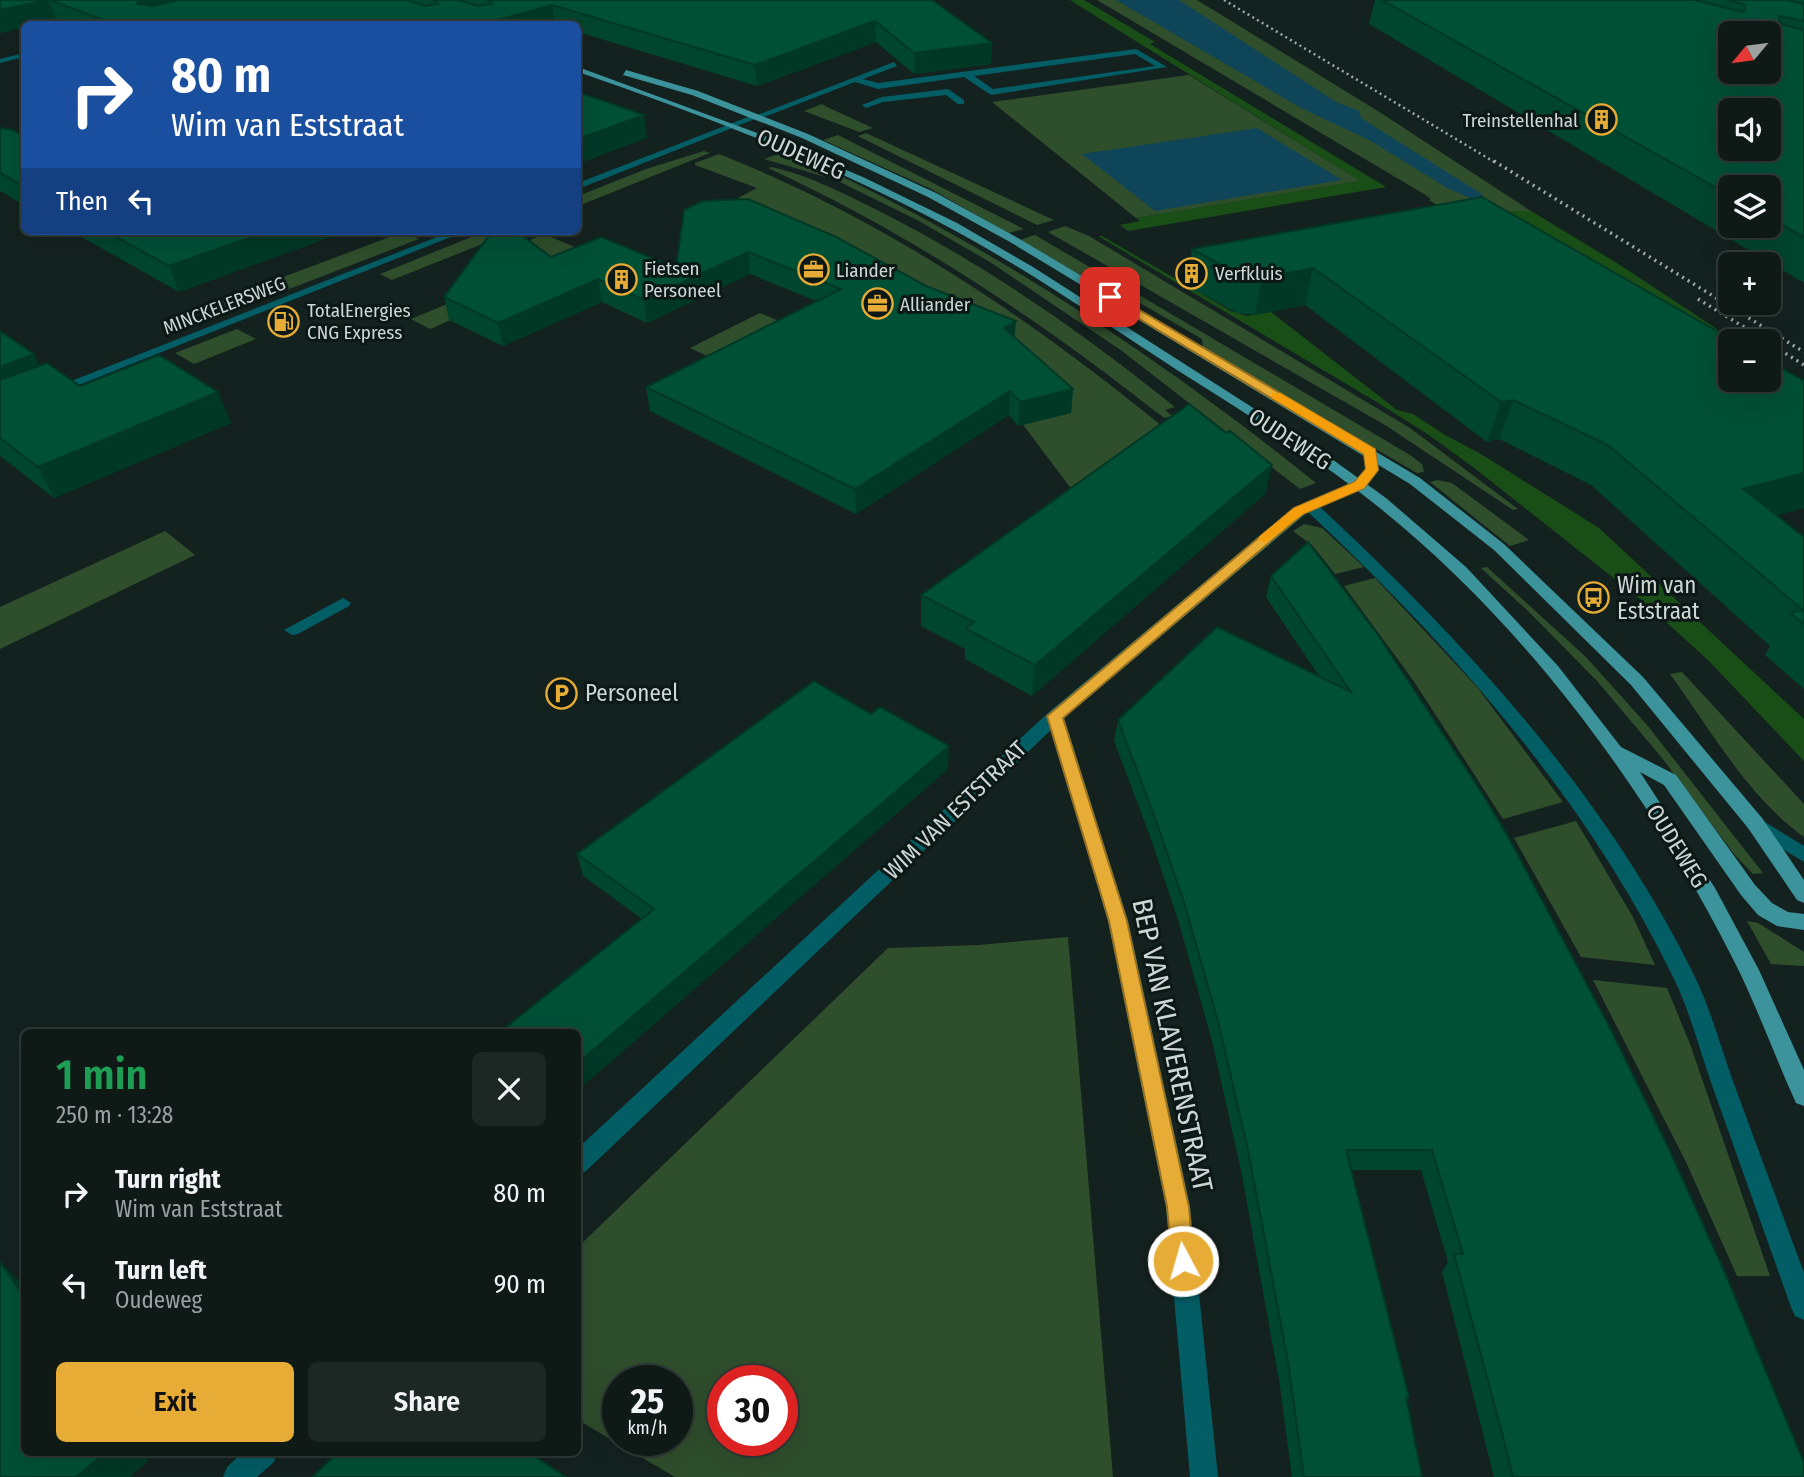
<!DOCTYPE html>
<meta charset="utf-8">
<style>
body{margin:0;font-family:"Fira Sans Condensed",sans-serif;background:#1d2724;color:#f1f3f6;height:100vh;display:flex;flex-direction:column;font-size:26px;white-space:nowrap}
*{box-sizing:border-box;margin:0}
p{font-size:23px;color:#9ba1a1}
.icon{flex:none;width:38px;height:38px;fill:none;stroke:currentColor;stroke-width:2;stroke-linecap:round;stroke-linejoin:round}
.map{position:relative;flex:1;overflow:hidden}
.sheet{position:absolute;left:21px;top:1029px;width:560px;height:427px;display:flex;flex-direction:column;background:#0f1a17;border-radius:10px;box-shadow:0 7px 28px #0002,0 0 0 2px #2f3836}
.sheet>*{flex:none}
.banner{position:absolute;left:21px;top:21px;width:560px;height:214px;border-radius:10px;box-shadow:0 7px 28px #0002,0 0 0 2px #2f3836;background:#1a4fa0;color:#fff;overflow:hidden}
.needle{width:46px;rotate:241deg}
.buttons{position:absolute;left:1718px;top:21px;display:grid;gap:14px}
.buttons a{display:grid;place-items:center;width:63px;height:63px;border-radius:10px;background:#0f1a17;box-shadow:0 7px 28px #0002,0 0 0 2px #2f3836;font-size:35px}
.speed{position:absolute;left:602px;top:1365px;display:flex;gap:14px;font-size:35px;font-weight:700;text-align:center}
.speed>*{display:grid;place-content:center;width:91px;height:91px;border-radius:50%;background:#0f1a17;box-shadow:0 7px 28px #0002,0 0 0 2px #2f3836;line-height:1}
.speed small{font-size:18px;font-weight:400}
.speed .limit{border:10px solid #d22;background:#fff;color:#111}
.pin{position:absolute;display:grid;place-items:center;width:60px;height:60px;color:#fff;margin:-30px;border-radius:14px;box-shadow:0 4px 10px #0006}
.me{position:absolute;width:77px;margin:-38px;rotate:354deg;stroke-linejoin:round;filter:drop-shadow(0 0 5px #0008)}
.turn{display:flex;align-items:center;gap:24px;height:147px;padding:0 35px;font-size:32px}
.turn .icon{width:91px;height:91px;stroke-width:2.5}
.turn b{display:block;font-size:49px;line-height:60px}
.then{display:flex;align-items:center;height:66px;padding:0 35px;background:#0003;gap:14px;font-size:26px}
.round{display:grid;place-items:center;flex:none;width:74px;height:74px;border-radius:10px;background:#1d2724}
.head{display:flex;align-items:center;justify-content:space-between;height:119px;padding:0 35px}
h1{font-size:42px;font-weight:600;line-height:52px;color:#1e9e55}
.primary-button{display:flex;gap:14px;margin-top:auto;padding:14px 35px}
.primary-button a{flex:1;height:80px;border-radius:10px;background:#e6ac36;color:#111;font-size:28px;font-weight:600;line-height:80px;text-align:center}
.primary-button a+a{background:#1d2724;color:#f1f3f6}
ul{padding:0;list-style:none}
li{display:flex;align-items:center;gap:21px;height:91px;padding:0 35px}
li div{flex:1}
li b{display:block;font-size:26px}
li em{font-style:normal}
.map>svg:first-child{display:block}
.green{fill:#2f4e2c;fill-rule:evenodd}
.forest{fill:#194f17}
.water{fill:#0f4558}
.lines{fill:none;stroke-linecap:round;stroke-linejoin:round}
.service{fill:#035d65;fill-rule:evenodd}
.minor{fill:#035d65;fill-rule:evenodd}
.primary{fill:#3c939c;fill-rule:evenodd}
.rail-far1{stroke:#a0aaa8;stroke-width:2.5;stroke-dasharray:2 3.5;stroke-linecap:butt}
.rail{stroke:#a0aaa8;stroke-width:3.5;stroke-dasharray:2 4.5;stroke-linecap:butt}
.wall{fill:#00452e;fill-rule:evenodd}
.shaded-wall{fill:#003826}
.building{fill:#005036;stroke:#003826;stroke-width:2;fill-rule:evenodd}
.route{fill:#e6ac36;stroke:#967023;stroke-width:2}
.slow{fill:#f59e0b}
.labels{text-anchor:middle;stroke-width:6;stroke-linejoin:round;paint-order:stroke}
.far-poi-label{font-size:19px;fill:#ced6d5;stroke:#0b1816;text-anchor:start}
.far-street-label{font-size:19px;fill:#ced6d5;stroke:#0b1816}
.street-label{font-size:23px;fill:#ced6d5;stroke:#0b1816}
.poi-label{font-size:23px;fill:#ced6d5;stroke:#0b1816;text-anchor:start}
.near-street-label{font-size:28px;fill:#ced6d5;stroke:#0b1816}
</style>
<div class="map">
<svg width="1804" height="1477" viewBox="0 0 1804 1477">
<rect width="100%" height="100%" fill="#14221f"/>
<g class="green">
<polygon points="1097,0 1197,0 1381,113 1531,211 1454,216 1429,200 1431,199 1424,194"/>
<polygon points="1189,75 1361,181 1136,218 992,102"/>
<polygon points="822,104 825,106 873,128 859,132 804,111"/>
<polygon points="866,133 1054,220 1037,225 858,136"/>
<polygon points="838,135 1024,229 1008,233 931,189 823,140"/>
<polygon points="704,151 710,153 578,206 578,196 646,169"/>
<path d="M787,151C978,236 1154,353 1316,483L1300,489L1122,351L990,262L919,221L836,180L764,159Z"/>
<path d="M719,154C883,219 1027,316 1163,427L1081,502L1015,414L769,212L738,198L757,188L695,165V163Z"/>
<path d="M772,167C811,176 845,194 881,212C986,265 1083,333 1175,407L1165,410L1172,416L1164,418C1038,319 915,236 768,168Z"/>
<polygon points="1065,226 1089,236 1410,428 1518,509 1513,510 1385,425 1048,232"/>
<polygon points="486,231 515,231 392,280 380,274"/>
<polygon points="403,232 419,239 227,313 211,304"/>
<polygon points="544,234 598,257 430,329 411,319 545,263 511,248"/>
<polygon points="1035,235 1110,279 1094,284 1020,240"/>
<polygon points="1129,289 1410,455 1422,464 1424,472 1417,473 1203,348 1202,339 1121,292"/>
<polygon points="760,313 793,327 722,363 690,348"/>
<polygon points="237,329 256,339 194,364 175,353"/>
<polygon points="1437,480 1452,483 1529,540 1510,546 1430,482"/>
<polygon points="1304,524 1322,528 1364,567 1335,574 1313,546 1293,531"/>
<polygon points="165,531 195,555 0,649 0,607"/>
<polygon points="1487,567 1586,657 1647,725 1763,873 1753,874 1734,854 1662,758 1598,682 1528,611 1481,568"/>
<polygon points="1375,578 1477,687 1563,802 1503,819 1415,683 1344,586"/>
<path d="M1682,672L1804,804V837C1747,796 1711,730 1670,674Z"/>
<polygon points="1576,821 1633,917 1655,965 1581,957 1514,838"/>
<polygon points="1747,921 1758,923 1804,952 1804,966 1771,964"/>
<path d="M1068,937L1113,1477H675L578,1420V1247L888,948L978,945ZM618,1381H677V1440H618ZM723,1381H782V1440H723Z"/>
<polygon points="1593,980 1667,988 1690,1044 1770,1276 1737,1276 1686,1162"/>
</g>
<g class="forest">
<polygon points="1070,0 1084,0 1155,42 1150,44 1386,187 1128,231 1120,225 1140,221 1136,218 1360,181"/>
<polygon points="1500,211 1531,211 1620,265 1735,341"/>
<polygon points="1098,236 1102,236 1231,311 1247,316 1271,312 1397,410 1413,414 1445,435 1481,454 1599,528 1804,719 1804,761 1708,660 1644,602 1473,467 1429,435 1375,401"/>
</g>
<g class="water">
<polygon points="1116,0 1179,0 1336,102 1359,111 1361,118 1480,193 1490,203 1479,202 1447,188 1371,141 1301,108"/>
<polygon points="1257,128 1342,180 1155,211 1082,154"/>
</g>
<g class="lines">
<g class="service">
<path d="M1136,49L1167,67L991,95L964,77L878,89L855,82L759,119L752,117L894,62L897,66L863,79L878,83ZM1135,54L1155,66L993,89L974,76Z"/>
<polygon points="948,89 964,100 964,104 958,104 946,95 883,102 866,108 862,105 882,97"/>
<polygon points="343,598 351,603 349,606 298,634 292,635 284,630"/>
</g>
<g class="minor">
<polygon points="24,53 24,57 0,63 0,59"/>
<polygon points="753,115 760,117 578,189 578,183"/>
<polygon points="452,231 466,231 56,394 48,394 46,391"/>
<path d="M1370,448L1377,452L1379,470L1365,488L1320,507C1466,643 1605,794 1694,975C1711,1010 1721,1048 1734,1084C1757,1147 1781,1210 1804,1273V1320L1795,1316L1791,1307C1765,1234 1739,1161 1713,1088C1700,1052 1691,1014 1674,979C1587,799 1453,648 1308,512L1064,718L1128,921L1190,1207L1218,1477H1190L1166,1207L1108,921L1051,730L586,1171L578,1174V1148L1049,712L1293,508L1355,482L1365,470L1363,452Z"/>
<polygon points="1755,816 1804,846 1804,862 1748,828 1746,823 1748,818"/>
<polygon points="243,1452 277,1452 274,1462 257,1477 223,1477 227,1467"/>
</g>
<g class="primary">
<path d="M578,67L771,138L865,178L957,223L1033,267L1322,452L1386,498L1466,567L1558,666L1621,747L1676,775L1755,885L1772,903L1788,912L1804,914V930L1777,926L1758,915L1741,895L1664,785L1640,772L1715,888L1759,970L1804,1070V1106L1796,1103C1774,1055 1757,1006 1733,959C1682,858 1619,761 1547,674C1496,613 1439,555 1376,505C1314,455 1245,413 1177,370C1103,322 1030,271 952,229C833,164 705,116 578,72Z"/>
<polygon points="626,70 698,91 808,134 936,193 1018,238 1420,478 1504,544 1643,677 1762,818 1804,880 1804,903 1797,900 1748,828 1631,685 1494,550 1410,484 1010,242 928,197 802,138 692,95 623,75"/>
</g>
<polyline class="rail-far1" points="1224,0 1496,163"/>
<g class="rail">
<polyline points="1494,161 1804,352"/>
<polyline points="1698,299 1767,341"/>
<polyline points="1769,343 1804,365"/>
</g>
</g>
<g class="wall">
<polygon points="0,0 932,0 992,43 991,64 914,74 876,42 757,86 578,32 578,24 69,24 56,20 24,24 24,27 0,33"/>
<path d="M1375,0H1804V283L1369,24ZM1731,187H1769V226H1731Z"/>
<polygon points="0,128 24,137 24,205 0,191"/>
<polygon points="1482,197 1804,508 1776,515 1804,537 1804,689 1765,655 1770,646 1591,485 1499,439 1487,442 1305,305 1255,315 1237,313 1186,285 1192,249"/>
<polygon points="684,210 1015,337 1073,389 1071,413 1018,426 1009,415 856,514 650,411 646,387 816,301 750,274 647,323 602,302 503,346 449,320 444,297 551,257 676,268"/>
<polygon points="71,231 347,231 179,292"/>
<polygon points="0,331 40,366 80,386 231,423 54,498 0,456"/>
<polygon points="1226,433 1272,465 1265,494 1032,696 965,659 965,649 921,626 921,595"/>
<polygon points="1308,542 1804,1477 1494,1477 1442,1272 1448,1262 1421,1170 1351,1170 1409,1397 1407,1401 1422,1477 1292,1477 1279,1380 1241,1170 1212,1041 1179,923 1151,839 1114,741 1118,720 1319,676 1266,597 1271,576"/>
<polygon points="948,769 578,1090 578,1032 642,919 583,876 577,854"/>
</g>
<g class="shaded-wall">
<polygon points="46,0 48,0 56,20 35,24 24,24 24,27 0,33 0,10"/>
<polygon points="145,0 233,0 146,21 137,4 139,1"/>
<polygon points="552,5 555,24 483,24"/>
<polygon points="875,21 876,42 757,86 755,65"/>
<polygon points="992,43 991,64 914,74 914,53"/>
<polygon points="644,115 647,138 578,164 578,139"/>
<polygon points="268,231 347,231 179,292 169,266"/>
<polygon points="748,252 750,274 647,323 644,300"/>
<polygon points="1313,268 1305,305 1255,315 1262,278"/>
<polygon points="598,279 602,302 503,346 498,323"/>
<polygon points="1016,321 1014,344 1004,328"/>
<polygon points="34,354 49,384 0,403 0,367"/>
<polygon points="1073,389 1071,413 1018,426 1020,402"/>
<polygon points="1010,391 1009,415 856,514 855,489"/>
<polygon points="218,392 231,423 54,498 38,467"/>
<polygon points="1513,400 1499,439 1487,442 1501,402"/>
<polygon points="1272,465 1265,494 1032,696 1035,665"/>
<polygon points="1804,473 1804,508 1722,530 1743,489"/>
<polygon points="949,746 948,769 578,1090 578,1063"/>
<polygon points="0,1262 24,1285 24,1297"/>
<polygon points="106,1452 144,1452 149,1460 130,1477 76,1477"/>
</g>
<g class="building">
<polygon points="0,0 46,0 0,10"/>
<polygon points="50,0 145,0 139,1 137,4 152,6 179,0 406,0 425,6 438,4 436,1 432,0 458,0 478,6 492,4 490,1 486,0 932,0 992,43 914,53 875,21 755,65 552,5 483,24 114,24"/>
<path d="M1382,0H1695L1742,12L1745,10L1744,4L1727,0H1787L1804,4V21L1779,16L1780,24L1804,30V237L1769,218V187H1731V196ZM1731,33H1769V72H1731ZM1731,110H1769V149H1731Z"/>
<polygon points="578,92 644,115 578,139"/>
<polygon points="0,128 13,130 24,137 24,186 0,173"/>
<polygon points="1482,197 1734,341 1731,341 1731,380 1769,380 1769,361 1804,381 1804,473 1743,489 1804,537 1804,624 1790,613 1803,610 1608,445 1513,400 1501,402 1313,268 1262,278 1243,277 1192,249"/>
<polygon points="748,199 836,237 926,286 1016,321 1004,328 1073,389 1020,402 1010,391 855,489 646,387 841,289 748,252 644,300 598,279 498,323 444,297 488,237 507,233 520,234 551,257 601,237 676,268 684,210 703,201"/>
<polygon points="105,231 268,231 169,266"/>
<polygon points="0,331 34,354 0,367"/>
<polygon points="159,355 218,392 38,467 0,438 0,380 47,363 80,386"/>
<polygon points="1189,404 1226,433 1230,431 1272,465 1035,665 966,629 974,622 921,595"/>
<polygon points="1308,542 1378,635 1482,793 1510,840 1609,1026 1668,1147 1725,1273 1804,1463 1804,1477 1513,1477 1502,1433 1454,1254 1463,1254 1432,1150 1346,1150 1409,1397 1406,1397 1422,1477 1304,1477 1288,1362 1248,1150 1218,1021 1184,902 1155,818 1118,720 1217,627 1351,692 1271,576"/>
<polygon points="814,681 871,714 880,707 949,746 578,1063 578,1032 500,1032 654,909 577,854"/>
<polygon points="0,1262 24,1297 24,1452 106,1452 76,1477 0,1477"/>
<polygon points="338,1452 528,1452 566,1477 312,1477"/>
</g>
<polygon class="route" points="1106,295 1114,295 1375,449 1378,470 1364,488 1303,514 1063,718 1127,921 1189,1207 1194,1261 1191,1269 1183,1272 1175,1269 1172,1261 1167,1207 1109,921 1047,716 1294,508 1355,482 1366,469 1364,454 1106,299"/>
<polygon class="slow" points="1272,393 1280,393 1375,449 1378,470 1364,488 1303,514 1265,543 1258,539 1260,536 1294,508 1355,482 1366,469 1364,454 1272,398"/>
<defs>
<symbol id="building-ring" viewBox="-11 -11 22 22"><circle r="9.5" fill="#0b1816" stroke="#e6ac36" stroke-width="1.5"/><path d="M-4-6H4V6H1V3H-1V6H-4ZM-2.5-4.3h1.7v1.8h-1.7ZM.8-4.3h1.7v1.8H.8ZM-2.5-1h1.7V.8h-1.7ZM.8-1h1.7V.8H.8Z" fill="#e6ac36"/></symbol>
<symbol id="office-ring" viewBox="-11 -11 22 22"><circle r="9.5" fill="#0b1816" stroke="#e6ac36" stroke-width="1.5"/><path d="M-6-3h4V-5.5h4V-3h4V5H-6ZM-1-4.5V-3h2v-1.5ZM-6 0V1H6V0Z" fill="#e6ac36"/></symbol>
<symbol id="fuel-ring" viewBox="-11 -11 22 22"><circle r="9.5" fill="#0b1816" stroke="#e6ac36" stroke-width="1.5"/><path d="M-5.5-6h7V0h2V4h1.3V-2.5L3-4.5l.8-.8L6-3V5H2.5V1h-1V6h-7ZM-4.2-4.7v3.2H.2V-4.7Z" fill="#e6ac36"/></symbol>
<symbol id="bus-ring" viewBox="-11 -11 22 22"><circle r="9.5" fill="#0b1816" stroke="#e6ac36" stroke-width="1.5"/><path d="M-5-6H5V4H4V6H2V4H-2V6H-4V4H-5ZM-3.5-4V0h7V-4ZM-3.5 1.2v1.5H-2V1.2ZM2 1.2v1.5H3.5V1.2Z" fill="#e6ac36"/></symbol>
<symbol id="parking-ring" viewBox="-11 -11 22 22"><circle r="9.5" fill="#0b1816" stroke="#e6ac36" stroke-width="1.5"/><path d="M-3.5-5.5H1a3.5 3.5 0 0 1 0 7H-1V5.5H-3.5ZM-1-3.4V-.6H.8a1.4 1.4 0 0 0 0-2.8Z" fill="#e6ac36"/></symbol>
</defs>
<g fill-rule="evenodd">
<use href="#building-ring" x="1584" y="102" width="35" height="35"/>
<use href="#office-ring" x="796" y="252" width="35" height="35"/>
<use href="#building-ring" x="1174" y="256" width="35" height="35"/>
<use href="#building-ring" x="604" y="262" width="35" height="35"/>
<use href="#office-ring" x="860" y="286" width="35" height="35"/>
<use href="#fuel-ring" x="266" y="304" width="35" height="35"/>
<use href="#bus-ring" x="1576" y="580" width="35" height="35"/>
<use href="#parking-ring" x="544" y="676" width="35" height="35"/>
</g>
<g class="labels">
<g class="far-poi-label">
<text x="1578" y="127" text-anchor="end">Treinstellenhal</text>
<text x="644" y="275">Fietsen<tspan x="644" dy="22">Personeel</tspan></text>
<text x="836" y="277">Liander</text>
<text x="1215" y="280">Verfkluis</text>
<text x="900" y="311">Alliander</text>
<text x="307" y="317">TotalEnergies<tspan x="307" dy="22">CNG Express</tspan></text>
</g>
<g class="far-street-label">
<text transform="translate(224 305) rotate(-21)" y="7">MINCKELERSWEG</text>
</g>
<g class="street-label">
<text transform="translate(801 154) rotate(24)" y="8">OUDEWEG</text>
<text transform="translate(1290 439) rotate(33)" y="8">OUDEWEG</text>
<text transform="translate(955 810) rotate(-44)" y="8">WIM VAN ESTSTRAAT</text>
<text transform="translate(1677 846) rotate(58)" y="8">OUDEWEG</text>
</g>
<g class="poi-label">
<text x="1617" y="593">Wim van<tspan x="1617" dy="26">Eststraat</tspan></text>
<text x="585" y="701">Personeel</text>
</g>
<g class="near-street-label">
<text transform="translate(1173 1045) rotate(78)" y="10">BEP VAN KLAVERENSTRAAT</text>
</g>
</g>
</svg>
<div class="buttons">
<a><svg class="needle" viewBox="-14 -14 28 28"><path d="M0-13l5 13h-10z" fill="#e53935"/><path d="M0 13l5-13h-10z" fill="#9ba1a1"/></svg></a>
<a><svg class="icon" aria-label="sound" viewBox="0 0 24 24"><path d="M4 9h4l5-4v14l-5-4H4zM17 9q2 3 0 6"/></svg></a>
<a><svg class="icon" aria-label="layers" viewBox="0 0 24 24"><path d="M12 4l9 5-9 5-9-5zM3 14l9 5 9-5"/></svg></a>
<a>+</a>
<a>−</a>
</div>
<div class="speed"><div>25<small>km/h</small></div><div class="limit">30</div></div>
<div class="pin" style="left:1110px;top:297px;background:#d93025"><svg class="icon" aria-label="arrive" viewBox="0 0 24 24"><path d="M6 21V4h12l-3 4 3 4H6"/></svg></div>
<svg class="me" style="left:1183px;top:1261px" viewBox="-20 -20 40 40"><circle r="17" fill="#e6ac36" stroke="#fff" stroke-width="3"/><path d="M0-11L8 9 0 5-8 9z" fill="#fff"/></svg>
<div class="banner">
<div class="turn"><svg class="icon" aria-label="right" viewBox="0 0 24 24"><path d="M7 20v-9h11M14 6l5 5-5 5"/></svg><div><b>80 m</b>Wim van Eststraat</div></div>
<div class="then">Then<svg class="icon" aria-label="left" viewBox="0 0 24 24"><path d="M17 20v-9H6M10 6l-5 5 5 5"/></svg></div>
</div>
<section class="sheet">
<div class="head"><div><h1>1 min</h1><p>250 m · 13:28</p></div><a class="round"><svg class="icon" aria-label="close" viewBox="0 0 24 24"><path d="M6 6l12 12M18 6L6 18"/></svg></a></div>
<ul>
<li><svg class="icon" aria-label="right" viewBox="0 0 24 24"><path d="M7 20v-9h11M14 6l5 5-5 5"/></svg><div><b>Turn right</b><p>Wim van Eststraat</p></div><em>80 m</em></li>
<li><svg class="icon" aria-label="left" viewBox="0 0 24 24"><path d="M17 20v-9H6M10 6l-5 5 5 5"/></svg><div><b>Turn left</b><p>Oudeweg</p></div><em>90 m</em></li>
</ul>
<div class="primary-button"><a>Exit</a><a>Share</a></div>
</section>
</div>
